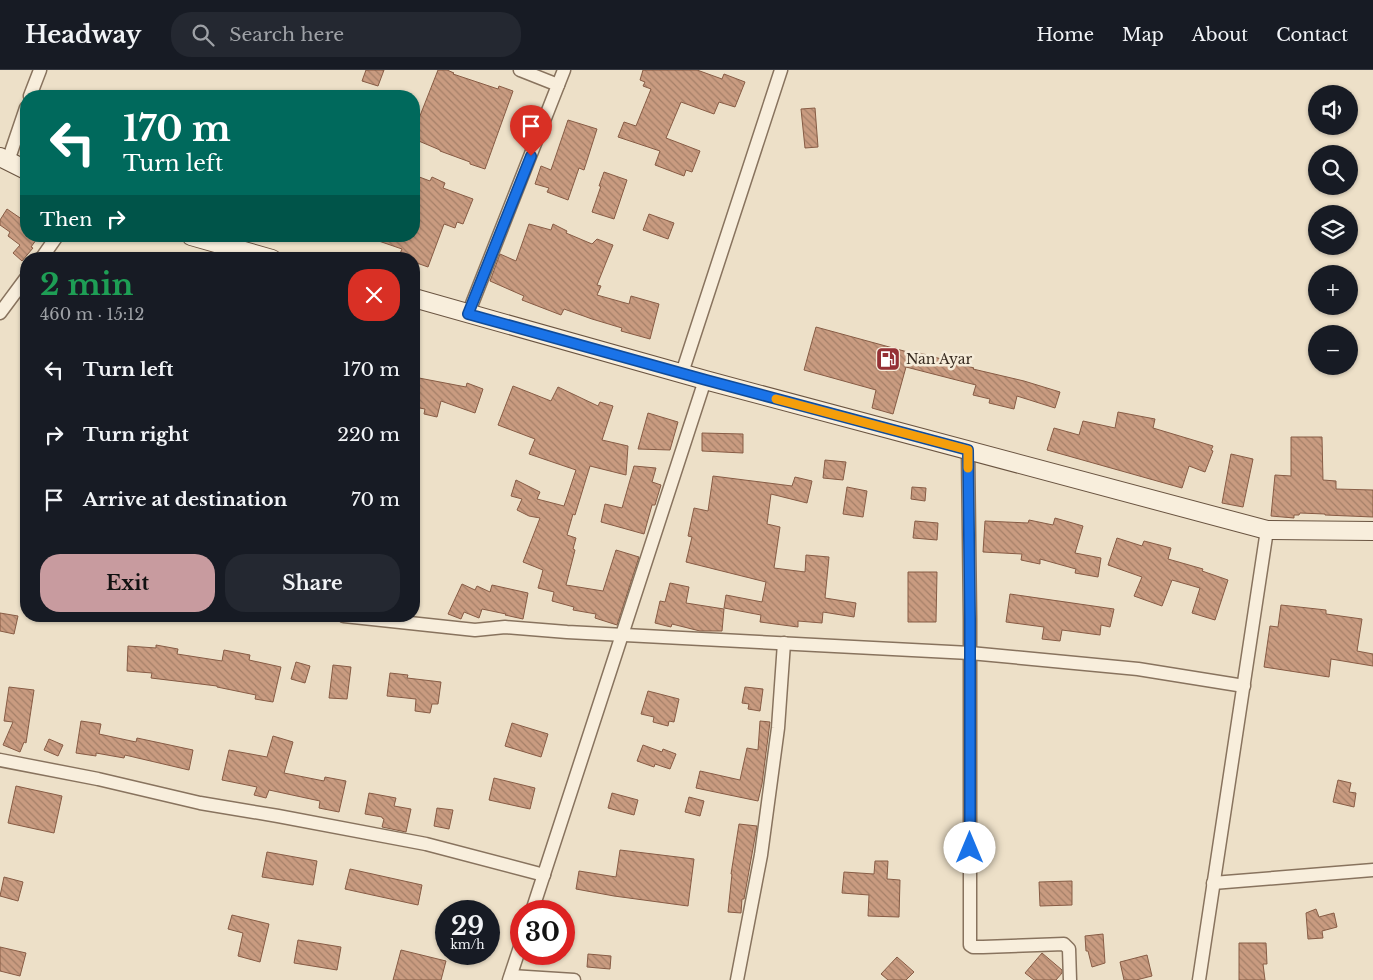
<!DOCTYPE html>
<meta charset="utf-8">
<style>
body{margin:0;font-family:"Libre Baskerville",serif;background:#242831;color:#f1f3f6;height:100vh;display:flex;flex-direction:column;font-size:19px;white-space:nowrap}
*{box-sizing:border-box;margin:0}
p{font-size:16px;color:#9ea1a6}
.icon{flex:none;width:28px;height:28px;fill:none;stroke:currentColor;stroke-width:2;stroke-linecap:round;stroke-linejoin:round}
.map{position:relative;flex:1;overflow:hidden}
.details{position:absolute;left:20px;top:182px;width:400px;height:370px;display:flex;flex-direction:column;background:#171b24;border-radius:20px;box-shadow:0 1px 4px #0004}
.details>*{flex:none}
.top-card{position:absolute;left:20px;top:20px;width:400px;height:152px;border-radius:20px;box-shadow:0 1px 4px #0004;background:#00695c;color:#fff;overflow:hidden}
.buttons{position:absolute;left:1308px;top:15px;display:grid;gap:10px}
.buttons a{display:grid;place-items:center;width:50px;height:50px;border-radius:50%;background:#171b24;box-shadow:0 1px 4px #0004;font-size:25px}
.speed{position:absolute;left:435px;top:830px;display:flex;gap:10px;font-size:25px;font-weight:700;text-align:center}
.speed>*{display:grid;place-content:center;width:65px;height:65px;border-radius:50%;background:#171b24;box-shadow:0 1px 4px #0004;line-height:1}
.speed small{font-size:12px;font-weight:400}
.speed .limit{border:8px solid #d22;background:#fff;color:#111}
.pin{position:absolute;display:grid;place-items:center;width:42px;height:42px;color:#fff;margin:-51px -21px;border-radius:50% 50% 50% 0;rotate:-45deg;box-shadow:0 0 5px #0007}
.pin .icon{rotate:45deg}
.me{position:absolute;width:55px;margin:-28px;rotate:0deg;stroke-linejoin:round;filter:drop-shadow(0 0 4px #0008)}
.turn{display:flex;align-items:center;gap:18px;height:105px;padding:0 20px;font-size:22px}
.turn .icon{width:65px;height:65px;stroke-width:2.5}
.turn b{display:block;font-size:35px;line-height:42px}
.then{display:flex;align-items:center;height:48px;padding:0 20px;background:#0003;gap:10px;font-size:19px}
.round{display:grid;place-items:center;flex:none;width:52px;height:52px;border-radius:20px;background:#242831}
.overview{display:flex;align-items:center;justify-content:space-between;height:85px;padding:0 20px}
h1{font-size:30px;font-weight:700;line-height:38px;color:#1e9e55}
.button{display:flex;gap:10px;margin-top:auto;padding:10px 20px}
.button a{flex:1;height:58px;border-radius:20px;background:#c89b9f;color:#111;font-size:20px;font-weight:700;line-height:58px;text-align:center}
.button a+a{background:#242831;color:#f1f3f6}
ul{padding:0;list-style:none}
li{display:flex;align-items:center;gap:15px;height:65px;padding:0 20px}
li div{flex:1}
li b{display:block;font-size:19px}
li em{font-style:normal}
header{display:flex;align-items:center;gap:30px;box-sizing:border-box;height:70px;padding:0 25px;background:#171b24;border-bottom:1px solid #363941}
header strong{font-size:24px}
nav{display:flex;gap:28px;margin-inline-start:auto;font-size:18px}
.search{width:350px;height:45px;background:#242831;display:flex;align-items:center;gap:12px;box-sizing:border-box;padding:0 18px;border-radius:20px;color:#9ea1a6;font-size:19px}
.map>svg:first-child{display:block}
.building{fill:url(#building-back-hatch);stroke:#875c45}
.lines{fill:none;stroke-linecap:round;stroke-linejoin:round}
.minor-casing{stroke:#88735e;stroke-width:15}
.secondary-casing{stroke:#6a5441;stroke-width:20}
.minor{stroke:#f8eedc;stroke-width:12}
.secondary{stroke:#f8eedc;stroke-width:18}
.route-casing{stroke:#114b97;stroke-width:12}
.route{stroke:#1a73e8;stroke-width:9}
.slow{stroke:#f59e0b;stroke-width:9}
.labels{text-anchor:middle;stroke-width:5;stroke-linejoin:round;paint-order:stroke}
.poi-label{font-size:14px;fill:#392c21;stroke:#f5ebd8;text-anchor:start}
</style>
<header>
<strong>Headway</strong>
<div class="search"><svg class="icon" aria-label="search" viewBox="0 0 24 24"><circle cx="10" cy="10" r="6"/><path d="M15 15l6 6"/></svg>Search here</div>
<nav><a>Home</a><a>Map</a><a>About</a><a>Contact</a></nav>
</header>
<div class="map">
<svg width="1373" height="910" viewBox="0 0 1373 910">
<defs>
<pattern id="building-back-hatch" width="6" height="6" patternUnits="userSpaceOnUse" patternTransform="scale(1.25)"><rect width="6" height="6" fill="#c99b80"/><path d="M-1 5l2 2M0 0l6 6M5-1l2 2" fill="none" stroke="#a47f68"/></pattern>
</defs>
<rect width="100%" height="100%" fill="#ede0c8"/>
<g class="building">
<polygon points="366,0 384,0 378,16 362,11"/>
<polygon points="438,0 447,0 454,3 453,4 498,19 499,16 513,21 485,99 470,94 470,92 440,81 440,80 414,69 414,61"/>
<polygon points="643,0 697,0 722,9 724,4 745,12 735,37 719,32 714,44 681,32 666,68 700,81 692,102 686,100 684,106 655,95 660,81 618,67 624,52 636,56 651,19 643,16 645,12 640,10"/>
<polygon points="815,38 818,77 805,78 801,39"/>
<polygon points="568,50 597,59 584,100 579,98 568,130 547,122 549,118 535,114 541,96 551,100"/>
<polygon points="604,102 627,110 614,149 592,142 601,116 599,116"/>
<polygon points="414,105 430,111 432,107 445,113 443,118 473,129 463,154 457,152 455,158 444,154 428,197 414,192 414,189 406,189 399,186 402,179 370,168 370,166 414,166"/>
<polygon points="7,139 26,152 26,166 39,166 31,177 33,178 22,191 13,183 20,175 8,166 10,162 0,155 0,150"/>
<polygon points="649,144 674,153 668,169 643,160"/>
<polygon points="529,154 551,160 553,154 567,161 566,163 592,174 597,169 613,175 597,215 601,216 597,225 629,234 631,226 659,234 650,269 621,261 622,258 592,249 564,239 561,245 522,230 524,226 490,211 500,184 516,191"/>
<polygon points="816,257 915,284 916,282 974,298 973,299 1024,311 1060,322 1055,338 1017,326 1014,339 989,333 990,329 973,325 976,315 906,297 893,344 872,338 876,320 804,300"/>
<polygon points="419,308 466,317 467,313 483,319 475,343 441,331 437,347 424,344 425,339 414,337"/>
<polygon points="513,316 551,331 558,317 598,336 600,332 613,336 602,370 628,376 626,405 590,396 575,445 573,444 567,465 576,468 573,479 575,480 566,515 603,521 616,480 639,487 617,555 595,548 596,544 573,540 574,537 552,531 554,522 538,518 543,500 523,492 540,448 529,446 517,440 522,429 511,426 516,410 540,422 537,429 564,436 576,400 529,384 535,369 498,355"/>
<polygon points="1118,342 1155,349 1153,358 1213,376 1211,380 1213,381 1205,402 1189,396 1182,418 1047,380 1054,358 1079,365 1083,351 1115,358"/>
<polygon points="648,343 678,352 670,380 638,379"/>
<polygon points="702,363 743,364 743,383 702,381"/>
<polygon points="1291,367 1322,367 1323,410 1336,411 1336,419 1373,420 1373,447 1325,445 1325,444 1300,443 1299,445 1294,445 1294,448 1271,446 1275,405 1291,406"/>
<polygon points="1231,384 1253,389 1243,437 1222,433"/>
<polygon points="825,390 846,392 843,410 823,408"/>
<polygon points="634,396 656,398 652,412 661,415 655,435 652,435 644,464 601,452 605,434 622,438"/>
<polygon points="713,406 792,416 795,407 812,411 807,433 771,424 767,454 780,457 774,498 805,502 806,485 829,487 825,528 856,533 854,547 823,542 822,553 798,551 798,557 760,552 761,545 724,538 726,525 762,532 766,512 686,492 692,467 688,466 694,438 708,441"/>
<polygon points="847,417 867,421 863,447 843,444"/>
<polygon points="912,417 926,418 925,431 911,429"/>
<polygon points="1055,448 1083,456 1075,483 1101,488 1098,507 1075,503 1076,499 1040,489 1040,494 1021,490 1022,484 983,482 985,451 1028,453 1029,450 1053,455"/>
<polygon points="915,451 938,453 937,470 913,468"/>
<polygon points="1117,468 1142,476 1144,471 1171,478 1168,489 1203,499 1202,501 1228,510 1215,550 1192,543 1200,518 1172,510 1162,536 1134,526 1142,507 1108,495"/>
<polygon points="908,502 937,502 936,552 908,552"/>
<polygon points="670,513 689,517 686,533 724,539 722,561 700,561 672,554 671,557 655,553 660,531 665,532"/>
<polygon points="462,514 475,520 477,516 490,522 492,515 528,523 523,549 505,545 506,544 482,539 479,548 464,542 461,549 448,544"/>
<polygon points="1010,524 1114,539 1110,557 1101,555 1100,565 1062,560 1060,571 1042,569 1044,557 1006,552"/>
<polygon points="1281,535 1326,540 1326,544 1362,549 1357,581 1373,584 1373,596 1331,589 1329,607 1264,597 1270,556 1278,557"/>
<polygon points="0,543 18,546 14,564 0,561"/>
<polygon points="156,575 178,579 177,584 222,591 224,580 250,585 249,590 281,597 273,632 255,629 256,625 217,617 217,616 151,608 152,603 127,601 128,576 156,578"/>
<polygon points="296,592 310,596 305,613 291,609"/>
<polygon points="333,595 351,597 347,629 329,628"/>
<polygon points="390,603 408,605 407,608 441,612 438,634 432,634 430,643 415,641 416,629 387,626"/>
<polygon points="9,617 34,620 26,673 24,672 20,682 3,675 13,652 4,651"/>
<polygon points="745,617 763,619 760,641 748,639 749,634 742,633"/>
<polygon points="648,621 679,629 674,652 669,651 668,656 653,652 654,647 641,644"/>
<polygon points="81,651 101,654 99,664 136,672 137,668 193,680 189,700 125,685 124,688 96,683 96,686 76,683"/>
<polygon points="760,651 770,652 762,714 758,731 696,718 700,701 740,710 747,678 758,680"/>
<polygon points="512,653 548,664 541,687 505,676"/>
<polygon points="273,666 293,672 284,703 324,711 325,707 346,711 339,742 319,738 320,731 269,720 266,728 254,725 257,717 222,710 229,680 267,687"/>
<polygon points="49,669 63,675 58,686 44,680"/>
<polygon points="643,675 662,682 663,679 676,684 670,699 655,694 654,697 637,691"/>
<polygon points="494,708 535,718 530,739 489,730"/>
<polygon points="1338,710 1351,713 1349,722 1356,723 1354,737 1333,732"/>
<polygon points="16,716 62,726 54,763 8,753"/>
<polygon points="369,723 396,728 394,736 411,739 406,762 382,757 384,749 382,748 382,747 365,744"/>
<polygon points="612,723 638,730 634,745 608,738"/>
<polygon points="689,727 704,731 700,746 685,742"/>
<polygon points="437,738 453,740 449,759 434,756"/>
<polygon points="739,754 757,756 744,829 742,829 741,843 728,842 732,804 731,804"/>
<polygon points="620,780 694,789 688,836 614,826 576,819 579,801 616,807"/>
<polygon points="267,782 317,791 313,815 262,807"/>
<polygon points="875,791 888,791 887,809 900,810 899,847 868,846 869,825 842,823 844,802 874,804"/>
<polygon points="350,799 422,815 418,835 345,819"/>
<polygon points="4,807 23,812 18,831 0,826"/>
<polygon points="1072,811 1072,835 1040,836 1039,812"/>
<polygon points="1316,839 1319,847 1334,843 1337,857 1322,861 1323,868 1308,869 1306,843"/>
<polygon points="232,845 269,854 260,892 238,886 243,863 228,859"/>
<polygon points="1103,864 1105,893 1092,897 1088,881 1086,881 1085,866"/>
<polygon points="298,870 341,877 337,900 294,893"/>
<polygon points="1239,873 1266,873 1267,894 1263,894 1265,910 1239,910"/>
<polygon points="0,877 26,883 20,906 0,901"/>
<polygon points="401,880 446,891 441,910 393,910"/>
<polygon points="1042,883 1062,900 1062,903 1056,910 1034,910 1025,903"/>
<polygon points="588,884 611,886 610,899 587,897"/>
<polygon points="1147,885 1152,906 1136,910 1124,910 1120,892"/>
<polygon points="897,887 914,902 906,910 888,910 881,904"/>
</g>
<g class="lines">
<defs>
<g id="minor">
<polyline points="520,0 558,15"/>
<polyline points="30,26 40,0"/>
<polyline points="8,91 26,38"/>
<polyline points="41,189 57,166"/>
<polyline points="0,243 26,208"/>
<polyline points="468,244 564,0"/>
<polyline points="682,303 781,0"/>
<polyline points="968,380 970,549 970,875 973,877 983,877 1064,874 1069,879 1070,910"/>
<polyline points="344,546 475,560 505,557 567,562 970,583 1138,599 1244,616"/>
<polyline points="0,690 98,709 200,733 278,746 426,774 544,805"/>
<polyline points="1213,813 1373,800"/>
<polyline points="532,841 705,310"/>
<polyline points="511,906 574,910"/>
<polyline points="509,910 521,874"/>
<polyline points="737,910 761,785 778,658 784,573"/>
<polyline points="1199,910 1267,460"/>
</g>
<g id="secondary">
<polyline points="0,87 26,100"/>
<polyline points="191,166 272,189"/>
<polyline points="414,228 705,310 1267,460 1373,461"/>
</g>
</defs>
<use href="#minor" class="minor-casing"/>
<use href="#secondary" class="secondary-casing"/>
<use href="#minor" class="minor"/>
<use href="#secondary" class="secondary"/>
</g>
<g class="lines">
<defs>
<polyline id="route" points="531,86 468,244 706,310 968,380 970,549 970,778"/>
</defs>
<use href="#route" class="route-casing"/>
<use href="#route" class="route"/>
<polyline class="slow" points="776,329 968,380 968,398"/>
</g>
<defs>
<symbol id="fuel-square" viewBox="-11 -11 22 22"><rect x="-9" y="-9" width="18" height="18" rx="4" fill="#953035" stroke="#f5ebd8"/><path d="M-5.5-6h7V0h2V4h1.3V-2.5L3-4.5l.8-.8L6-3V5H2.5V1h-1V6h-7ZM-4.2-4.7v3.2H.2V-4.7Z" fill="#fff"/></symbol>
</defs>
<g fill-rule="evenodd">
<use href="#fuel-square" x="874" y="275" width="28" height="28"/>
</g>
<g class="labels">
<g class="poi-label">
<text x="906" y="294">Nan Ayar</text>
</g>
</g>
</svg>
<div class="buttons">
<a><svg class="icon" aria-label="sound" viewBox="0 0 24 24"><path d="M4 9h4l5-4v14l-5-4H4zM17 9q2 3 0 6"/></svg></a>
<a><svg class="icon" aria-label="search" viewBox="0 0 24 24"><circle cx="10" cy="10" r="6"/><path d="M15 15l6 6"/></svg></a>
<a><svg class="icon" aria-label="layers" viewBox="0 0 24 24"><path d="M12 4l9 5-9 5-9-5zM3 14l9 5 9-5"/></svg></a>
<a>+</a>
<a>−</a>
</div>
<div class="speed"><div>29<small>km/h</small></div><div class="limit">30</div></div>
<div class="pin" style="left:531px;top:86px;background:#d93025"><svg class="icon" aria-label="arrive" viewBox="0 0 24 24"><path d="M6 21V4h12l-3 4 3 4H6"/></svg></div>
<svg class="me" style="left:970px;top:778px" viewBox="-20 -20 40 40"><circle r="19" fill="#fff"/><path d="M0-13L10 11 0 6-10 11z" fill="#1a73e8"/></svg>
<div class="top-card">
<div class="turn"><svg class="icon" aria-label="left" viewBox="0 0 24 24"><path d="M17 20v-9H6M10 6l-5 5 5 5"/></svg><div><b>170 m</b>Turn left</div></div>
<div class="then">Then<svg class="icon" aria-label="right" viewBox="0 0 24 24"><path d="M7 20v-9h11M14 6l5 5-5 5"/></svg></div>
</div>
<section class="details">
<div class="overview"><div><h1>2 min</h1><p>460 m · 15:12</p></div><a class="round" style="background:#d93025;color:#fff"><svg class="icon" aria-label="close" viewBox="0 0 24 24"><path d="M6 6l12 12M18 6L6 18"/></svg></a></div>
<ul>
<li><svg class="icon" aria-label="left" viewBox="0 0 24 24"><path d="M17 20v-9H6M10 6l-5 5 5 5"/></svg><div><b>Turn left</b></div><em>170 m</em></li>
<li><svg class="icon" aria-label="right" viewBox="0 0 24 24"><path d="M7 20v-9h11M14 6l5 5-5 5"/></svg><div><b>Turn right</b></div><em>220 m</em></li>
<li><svg class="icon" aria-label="arrive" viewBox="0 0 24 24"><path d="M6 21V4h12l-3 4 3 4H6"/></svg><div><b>Arrive at destination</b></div><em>70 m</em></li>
</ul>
<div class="button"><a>Exit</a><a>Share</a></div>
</section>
</div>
